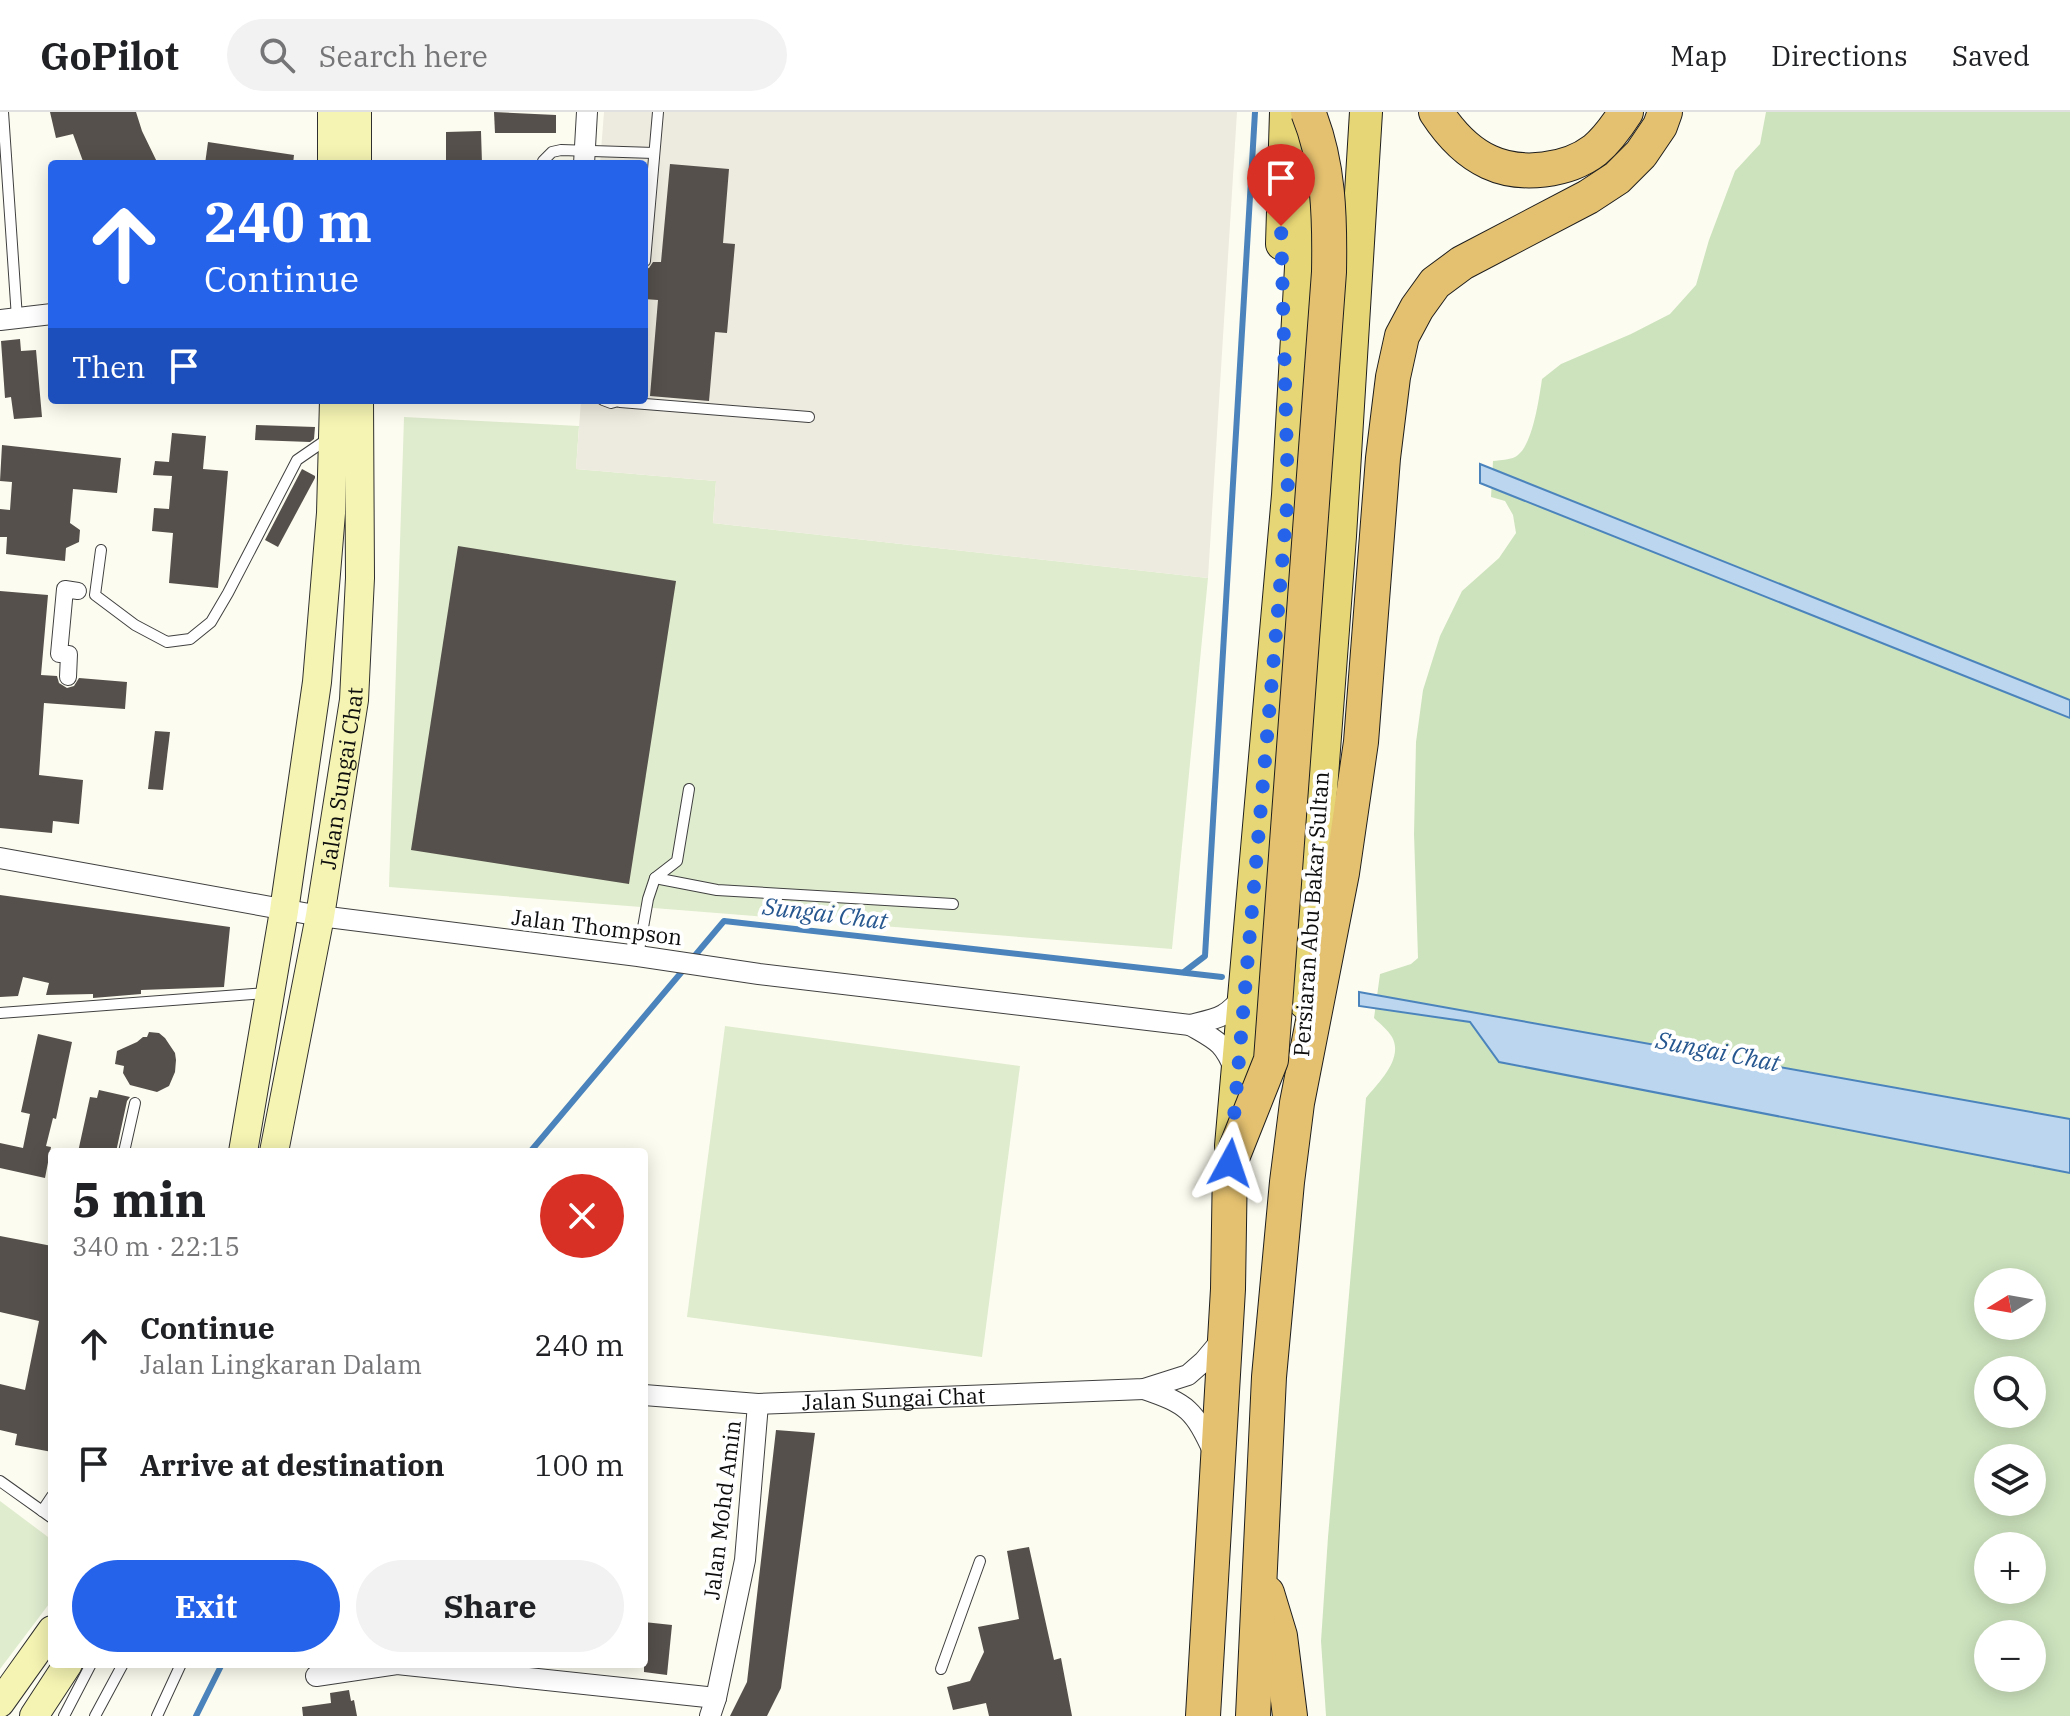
<!DOCTYPE html>
<meta charset="utf-8">
<style>
body{margin:0;font-family:"IBM Plex Serif",serif;background:#f2f2f2;color:#202124;height:100vh;display:flex;flex-direction:column;font-size:30px;white-space:nowrap}
*{box-sizing:border-box;margin:0}
p{font-size:26px;color:#757577}
.icon{flex:none;width:44px;height:44px;fill:none;stroke:currentColor;stroke-width:2;stroke-linecap:round;stroke-linejoin:round}
.map{position:relative;flex:1;overflow:hidden}
.panel{position:absolute;left:48px;top:1036px;width:600px;height:520px;display:flex;flex-direction:column;background:#fff;border-radius:8px;box-shadow:0 4px 20px #0003}
.panel>*{flex:none}
.top-card{position:absolute;left:48px;top:48px;width:600px;height:244px;border-radius:8px;box-shadow:0 4px 20px #0003;background:#2563eb;color:#fff;overflow:hidden}
.needle{width:52px;rotate:259deg}
.controls{position:absolute;left:1974px;top:1156px;display:grid;gap:16px}
.controls a{display:grid;place-items:center;width:72px;height:72px;border-radius:50%;background:#fff;box-shadow:0 4px 20px #0003;font-size:40px}
.pin{position:absolute;display:grid;place-items:center;width:68px;height:68px;color:#fff;margin:-82px -34px;border-radius:50% 50% 50% 0;rotate:-45deg;box-shadow:0 0 8px #0007}
.pin .icon{rotate:45deg}
.me{position:absolute;width:88px;margin:-44px;rotate:5deg;stroke-linejoin:round;filter:drop-shadow(0 0 6px #0008)}
.turn{display:flex;align-items:center;gap:28px;height:168px;padding:0 24px;font-size:36px}
.turn .icon{width:104px;height:104px;stroke-width:2.5}
.turn b{display:block;font-size:56px;line-height:68px}
.then{display:flex;align-items:center;height:76px;padding:0 24px;background:#0003;gap:16px;font-size:30px}
.round{display:grid;place-items:center;flex:none;width:84px;height:84px;border-radius:42px;background:#f2f2f2}
.head{display:flex;align-items:center;justify-content:space-between;height:136px;padding:0 24px}
h1{font-size:48px;font-weight:800;line-height:60px}
.primary-button{display:flex;gap:16px;margin-top:auto;padding:16px 24px}
.primary-button a{flex:1;height:92px;border-radius:48px;background:#2563eb;color:#fff;font-size:32px;font-weight:800;line-height:92px;text-align:center}
.primary-button a+a{background:#f2f2f2;color:#202124}
ul{padding:0;list-style:none}
li{display:flex;align-items:center;gap:24px;height:120px;padding:0 24px}
li div{flex:1}
li b{display:block;font-size:30px}
li em{font-style:normal}
header{display:flex;align-items:center;gap:48px;box-sizing:border-box;height:112px;padding:0 40px;background:#fff;border-bottom:2px solid #e0e0e0}
header strong{font-size:38px}
nav{display:flex;gap:44px;margin-inline-start:auto;font-size:28px}
.search{width:560px;height:72px;background:#f2f2f2;display:flex;align-items:center;gap:20px;box-sizing:border-box;padding:0 28px;border-radius:44px;color:#757577;font-size:30px}
.map>svg:first-child{display:block}
.green{fill:#cde3be;fill-rule:evenodd}
.pitch{fill:#dfecce}
.plaza{fill:#edeadf}
.water{fill:#bbd6ee;stroke:#4b84bc;stroke-width:2}
.lines{fill:none;stroke-linecap:round;stroke-linejoin:round}
.stream{stroke:#4b84bc;stroke-width:6}
.building{fill:#55504b}
.service-casing{stroke:#404040;stroke-width:12}
.pedestrian-casing{stroke:#404040;stroke-width:18}
.minor-casing{stroke:#404040;stroke-width:22}
.secondary-casing{stroke:#2f2f2f;stroke-width:30}
.primary-casing{stroke:#1e1e1e;stroke-width:34}
.trunk-casing{stroke:#1e1e1e;stroke-width:36}
.service{stroke:#fff;stroke-width:10}
.pedestrian{stroke:#fff;stroke-width:16}
.minor{stroke:#fff;stroke-width:20}
.secondary{stroke:#f5f4b3;stroke-width:28}
.primary{stroke:#e7d676;stroke-width:32}
.trunk{stroke:#e4c170;stroke-width:34}
.trunk-bridge-casing{stroke:#1e1e1e;stroke-width:36;stroke-linecap:butt}
.trunk-bridge{stroke:#e4c170;stroke-width:34}
.route{stroke:#2563eb;stroke-width:14;stroke-dasharray:0 25.2}
.labels{text-anchor:middle;stroke-width:8;stroke-linejoin:round;paint-order:stroke}
.street-label{font-size:22px;fill:#0d0d0d;stroke:#fff}
.water-label{font-size:24px;font-style:italic;fill:#27578f;stroke:#fff}
</style>
<header>
<strong>GoPilot</strong>
<div class="search"><svg class="icon" aria-label="search" viewBox="0 0 24 24"><circle cx="10" cy="10" r="6"/><path d="M15 15l6 6"/></svg>Search here</div>
<nav><a>Map</a><a>Directions</a><a>Saved</a></nav>
</header>
<div class="map">
<svg width="2070" height="1604" viewBox="0 0 2070 1604">
<rect width="100%" height="100%" fill="#fdfcf0"/>
<path class="green" d="M1766,0H2070V1604H1326L1321,1529L1328,1425L1366,986C1378,971 1404,947 1392,925C1388,918 1379,911 1374,906L1380,862L1411,852L1418,846L1414,722L1416,630L1423,578L1440,524L1462,479L1499,446L1516,421L1513,403L1505,389L1491,385L1493,349C1501,348 1512,348 1518,343C1533,331 1539,287 1542,267L1561,252L1631,222L1670,202L1696,173L1709,128L1735,59L1760,32ZM1988,1170H2032V1214H1988ZM1988,1258H2032V1302H1988ZM1988,1346H2032V1390H1988ZM1988,1434H2032V1478H1988ZM1988,1522H2032V1566H1988Z"/>
<g class="pitch">
<polygon points="404,305 579,314 576,357 716,369 713,411 1208,466 1172,837 389,775"/>
<polygon points="725,914 1020,954 982,1245 687,1205"/>
<polygon points="0,1389 52,1428 52,1488 0,1557"/>
</g>
<polygon class="plaza" points="604,0 1237,0 1208,466 713,411 716,369 576,357 581,288 644,288 644,52 600,52"/>
<g class="water">
<polygon points="1480,352 2070,588 2070,606 1480,371"/>
<polygon points="1359,880 2070,1007 2070,1061 1499,950 1470,910 1359,894"/>
</g>
<g class="lines">
<g class="stream">
<polyline points="692,847 724,809 1222,865"/>
<polyline points="1184,860 1205,844 1255,0"/>
<polyline points="530,1040 685,856"/>
<polyline points="196,1604 222,1552"/>
</g>
</g>
<g class="building">
<polygon points="50,0 136,0 142,19 158,52 84,52 73,22 56,26"/>
<polygon points="494,0 556,3 556,21 495,21"/>
<polygon points="481,19 482,52 446,52 446,20"/>
<polygon points="208,30 294,43 293,52 205,52"/>
<polygon points="670,52 729,57 723,131 735,132 727,221 715,220 709,289 650,284 658,188 644,187 644,157 649,156 653,150 661,150"/>
<polygon points="20,227 21,239 36,238 42,305 14,307 11,285 5,286 1,229"/>
<polygon points="256,313 315,315 314,327 310,330 255,328"/>
<polygon points="172,321 206,324 203,357 228,359 218,476 169,471 173,421 152,419 154,396 169,397 172,364 153,363 155,349 169,350"/>
<polygon points="2,333 121,346 117,381 73,377 70,411 80,418 79,430 66,436 65,449 6,442 7,425 0,425 0,397 10,398 12,370 0,369"/>
<polygon points="302,357 315,364 315,366 278,435 265,428"/>
<polygon points="458,434 676,469 629,772 411,738"/>
<polygon points="0,479 48,483 41,563 57,564 59,571 67,576 74,574 79,566 127,570 125,597 44,591 39,663 83,668 79,712 53,709 52,721 0,716"/>
<polygon points="155,619 170,620 163,678 148,677"/>
<polygon points="0,783 230,815 224,875 141,878 141,882 93,886 93,882 46,883 49,871 23,865 18,884 0,885"/>
<polygon points="149,920 159,921 165,926 175,941 176,948 175,960 169,974 157,980 130,973 123,961 124,954 115,952 117,939 137,930 143,925 147,925"/>
<polygon points="38,922 72,930 56,1007 53,1006 46,1034 51,1035 45,1066 0,1056 0,1031 23,1036 30,1002 21,1000"/>
<polygon points="99,978 130,985 127,989 116,1040 78,1040 90,985 97,986"/>
<polygon points="0,1124 52,1134 52,1340 15,1333 17,1322 0,1318 0,1272 25,1278 39,1209 0,1200"/>
<polygon points="776,1318 815,1321 781,1576 767,1604 730,1604 747,1570"/>
<polygon points="1029,1435 1054,1548 1061,1546 1072,1604 989,1604 986,1591 953,1598 947,1575 970,1569 984,1540 978,1515 1019,1507 1007,1439"/>
<polygon points="644,1510 672,1513 667,1563 644,1560"/>
<polygon points="349,1578 351,1589 354,1588 357,1604 303,1604 302,1595 331,1591 330,1581"/>
</g>
<g class="lines">
<defs>
<g id="service">
<polyline points="3,0 17,206"/>
<polyline points="543,52 543,49 552,40 561,38 654,41"/>
<polyline points="645,149 658,0"/>
<polyline points="603,288 611,291 622,288"/>
<polyline points="620,290 809,305"/>
<polyline points="101,438 95,483 135,513 167,530 190,527 211,510 228,481 297,348 329,326"/>
<polyline points="655,766 717,778 953,792"/>
<polyline points="638,844 648,787 655,766 677,749 689,677"/>
<polyline points="0,901 267,881"/>
<polyline points="124,1040 135,991"/>
<polyline points="0,1369 52,1406"/>
<polyline points="42,1399 52,1384"/>
<polyline points="941,1557 980,1449"/>
<polyline points="64,1604 91,1552"/>
<polyline points="95,1604 123,1552"/>
<polyline points="157,1604 181,1552"/>
</g>
<polyline id="pedestrian" points="68,565 69,542 59,542 65,477 78,479"/>
<g id="minor">
<polyline points="584,52 587,0"/>
<polyline points="0,208 52,202"/>
<path d="M0,746L320,804L638,844L759,862L1190,913C1219,906 1226,906 1245,882"/>
<path d="M1190,913C1216,928 1224,930 1235,959"/>
<path d="M1144,1277C1188,1292 1194,1298 1214,1341"/>
<path id="s1" d="M644,1283L758,1292L1144,1277L1188,1263L1204,1249L1225,1224"/>
<polyline points="316,1564 397,1552 716,1586"/>
<polyline points="710,1604 716,1586 745,1448 758,1292"/>
</g>
<g id="secondary">
<polyline points="332,0 332,52"/>
<polyline points="357,0 357,52"/>
<polyline points="243,1040 284,799 317,570 331,401 334,288"/>
<path id="s2" d="M274,1040L320,804L354,588L360,466L359,288"/>
<polyline points="0,1591 52,1518"/>
<polyline points="34,1604 68,1552"/>
</g>
<g id="primary">
<polyline points="1282,132 1286,0"/>
<polyline points="1305,891 1340,424 1366,0"/>
<polyline points="1231,1034 1288,383 1309,15"/>
</g>
<g id="trunk">
<path d="M1436,0C1449,20 1467,40 1489,50C1521,65 1568,59 1595,38C1608,27 1617,14 1626,0"/>
<polyline points="1267,1481 1280,1524 1290,1604"/>
<polyline points="1203,1604 1228,1177 1230,1051"/>
<polyline points="1253,1604 1269,1265 1287,1070 1297,991 1342,761 1361,630 1383,346 1393,265 1402,224 1417,196 1435,171 1462,151 1588,85 1617,66 1641,42 1660,14 1665,0"/>
</g>
</defs>
<use href="#service" class="service-casing"/>
<use href="#pedestrian" class="pedestrian-casing"/>
<use href="#minor" class="minor-casing"/>
<use href="#secondary" class="secondary-casing"/>
<use href="#primary" class="primary-casing"/>
<use href="#trunk" class="trunk-casing"/>
<use href="#service" class="service"/>
<use href="#pedestrian" class="pedestrian"/>
<use href="#minor" class="minor"/>
<use href="#secondary" class="secondary"/>
<use href="#primary" class="primary"/>
<use href="#trunk" class="trunk"/>
<defs>
<path id="trunk-bridge" d="M1230,1051L1271,948L1329,160C1330,106 1329,51 1308,0"/>
</defs>
<use href="#trunk-bridge" class="trunk-bridge-casing"/>
<use href="#trunk-bridge" class="trunk-bridge"/>
</g>
<g class="lines">
<polyline class="route" points="1230,1051 1288,383 1281,114"/>
</g>
<g class="labels">
<g class="street-label">
<text dy="8" stroke="none"><textPath href="#s2" startOffset="380">Jalan Sungai Chat</textPath></text>
<text transform="translate(1311 802) rotate(-86)" y="8">Persiaran Abu Bakar Sultan</text>
<text transform="translate(597 815) rotate(7)" y="8">Jalan Thompson</text>
<text dy="8" stroke="none"><textPath href="#s1" startOffset="250">Jalan Sungai Chat</textPath></text>
<text transform="translate(722 1398) rotate(-83)" y="8">Jalan Mohd Amin</text>
</g>
<g class="water-label">
<text transform="translate(825 802) rotate(7)" y="8">Sungai Chat</text>
<text transform="translate(1718 940) rotate(11)" y="8">Sungai Chat</text>
</g>
</g>
</svg>
<div class="controls">
<a><svg class="needle" viewBox="-14 -14 28 28"><path d="M0-13l5 13h-10z" fill="#e53935"/><path d="M0 13l5-13h-10z" fill="#757577"/></svg></a>
<a><svg class="icon" aria-label="search" viewBox="0 0 24 24"><circle cx="10" cy="10" r="6"/><path d="M15 15l6 6"/></svg></a>
<a><svg class="icon" aria-label="layers" viewBox="0 0 24 24"><path d="M12 4l9 5-9 5-9-5zM3 14l9 5 9-5"/></svg></a>
<a>+</a>
<a>−</a>
</div>
<div class="pin" style="left:1281px;top:114px;background:#d93025"><svg class="icon" aria-label="arrive" viewBox="0 0 24 24"><path d="M6 21V4h12l-3 4 3 4H6"/></svg></div>
<svg class="me" style="left:1230px;top:1051px" viewBox="-20 -20 40 40"><path d="M0-17L14 15 0 8-14 15z" fill="#2563eb" stroke="#fff" stroke-width="4"/></svg>
<div class="top-card">
<div class="turn"><svg class="icon" aria-label="ahead" viewBox="0 0 24 24"><path d="M12 20V5M6 11l6-6 6 6"/></svg><div><b>240 m</b>Continue</div></div>
<div class="then">Then<svg class="icon" aria-label="arrive" viewBox="0 0 24 24"><path d="M6 21V4h12l-3 4 3 4H6"/></svg></div>
</div>
<section class="panel">
<div class="head"><div><h1>5 min</h1><p>340 m · 22:15</p></div><a class="round" style="background:#d93025;color:#fff"><svg class="icon" aria-label="close" viewBox="0 0 24 24"><path d="M6 6l12 12M18 6L6 18"/></svg></a></div>
<ul>
<li><svg class="icon" aria-label="ahead" viewBox="0 0 24 24"><path d="M12 20V5M6 11l6-6 6 6"/></svg><div><b>Continue</b><p>Jalan Lingkaran Dalam</p></div><em>240 m</em></li>
<li><svg class="icon" aria-label="arrive" viewBox="0 0 24 24"><path d="M6 21V4h12l-3 4 3 4H6"/></svg><div><b>Arrive at destination</b></div><em>100 m</em></li>
</ul>
<div class="primary-button"><a>Exit</a><a>Share</a></div>
</section>
</div>
